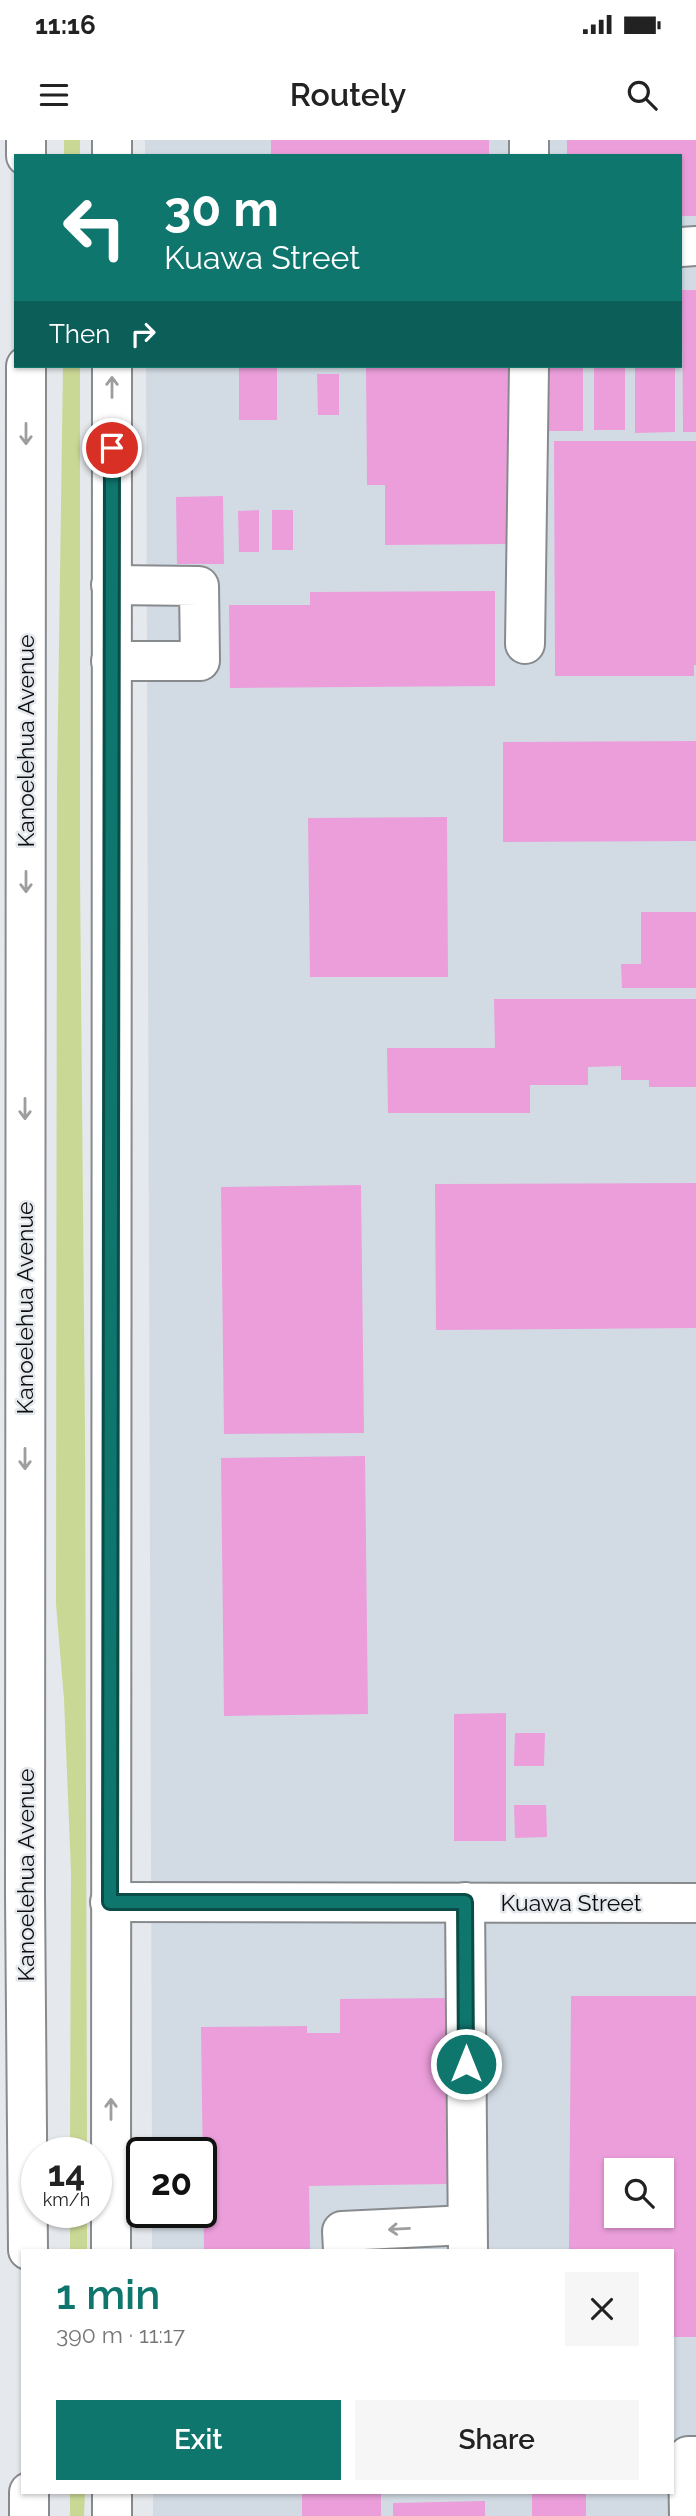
<!DOCTYPE html>
<meta charset="utf-8">
<style>
body{margin:0;font-family:Raleway,sans-serif;background:#f6f6f6;color:#222;height:100vh;display:flex;flex-direction:column;font-size:26px;white-space:nowrap}
*{box-sizing:border-box;margin:0}
p{font-size:23px;color:#767676}
.icon{flex:none;width:38px;height:38px;fill:none;stroke:currentColor;stroke-width:2;stroke-linecap:round;stroke-linejoin:round}
.map{position:relative;flex:1;overflow:hidden}
.details{position:absolute;left:21px;top:2109px;width:653px;height:245px;display:flex;flex-direction:column;background:#fff;border-radius:0px;box-shadow:0 2px 5px #0004}
.details>*{flex:none}
.top-card{position:absolute;left:14px;top:14px;width:668px;height:214px;border-radius:0px;box-shadow:0 2px 5px #0004;background:#0f766e;color:#fff;overflow:hidden}
.controls{position:absolute;left:604px;top:2018px;display:grid;gap:14px}
.controls a{display:grid;place-items:center;width:70px;height:70px;border-radius:0px;background:#fff;box-shadow:0 2px 5px #0004;font-size:35px}
.speed{position:absolute;left:21px;top:1997px;display:flex;gap:14px;font-size:35px;font-weight:700;text-align:center}
.speed>*{display:grid;place-content:center;width:91px;height:91px;border-radius:50%;background:#fff;box-shadow:0 2px 5px #0004;line-height:1}
.speed small{font-size:18px;font-weight:400}
.speed .limit{border:4px solid #111;border-radius:10px;background:#fff;color:#111}
.pin{position:absolute;display:grid;place-items:center;width:60px;height:60px;color:#fff;margin:-30px;border:4px solid #fff;border-radius:50%;box-shadow:0 2px 7px #0007}
.me{position:absolute;width:77px;margin:-38px;rotate:0deg;stroke-linejoin:round;filter:drop-shadow(0 0 5px #0008)}
.turn{display:flex;align-items:center;gap:24px;height:147px;padding:0 35px;font-size:32px}
.turn .icon{width:91px;height:91px;stroke-width:2.5}
.turn b{display:block;font-size:49px;line-height:60px}
.then{display:flex;align-items:center;height:66px;padding:0 35px;background:#0003;gap:14px;font-size:26px}
.round{display:grid;place-items:center;flex:none;width:74px;height:74px;border-radius:0px;background:#f6f6f6}
.summary{display:flex;align-items:center;justify-content:space-between;height:119px;padding:0 35px}
h1{font-size:42px;font-weight:600;line-height:52px;color:#0f766e}
.cta{display:flex;gap:14px;margin-top:auto;padding:14px 35px}
.cta a{flex:1;height:80px;border-radius:0px;background:#0f766e;color:#fff;font-size:28px;font-weight:600;line-height:80px;text-align:center}
.cta a+a{background:#f6f6f6;color:#222}
.status{display:flex;justify-content:space-between;align-items:center;height:49px;padding:0 35px;background:#fff;direction:ltr}
.status svg{height:19px;fill:currentColor}
header{display:flex;justify-content:space-between;align-items:center;height:91px;padding:0 35px;background:#fff;font-size:32px;font-weight:600}
.map>svg:first-child{display:block}
.built{fill:#d2dbe4;fill-rule:evenodd}
.green{fill:#cad895}
.building{fill:#ec9edb;fill-rule:evenodd}
.lines{fill:none;stroke-linecap:round;stroke-linejoin:round}
.minor-casing{stroke:#888b8e;stroke-width:42}
.highway-casing{stroke:#888b8e;stroke-width:42}
.minor{stroke:#fff;stroke-width:38}
.highway{stroke:#fff;stroke-width:38}
.oneway{stroke:#9e9e9f}
.route-casing{stroke:#0a4d48;stroke-width:18}
.route{stroke:#0f766e;stroke-width:12}
.labels{text-anchor:middle;stroke-width:5;stroke-linejoin:round;paint-order:stroke}
.street-label{font-size:23px;fill:#0c0d0e;stroke:#e5e8ec}
</style>
<div class="status"><b>11:16</b><svg viewBox="0 0 49 12"><path d="M0 12V9h3v3zM5 12V6h3v6zM10 12V3h3v9zM15 12V0h3v12zM26 1h20v11H26zM47 4h2v5h-2z"/></svg></div>
<header><svg class="icon" aria-label="menu" viewBox="0 0 24 24"><path d="M4 6h16M4 12h16M4 18h16"/></svg>Routely<svg class="icon" aria-label="search" viewBox="0 0 24 24"><circle cx="10" cy="10" r="6"/><path d="M15 15l6 6"/></svg></header>
<div class="map">
<svg width="696" height="2376" viewBox="0 0 696 2376">
<rect width="100%" height="100%" fill="#e5e8ec"/>
<path class="built" d="M145,0H696V2376H153V2352H672V2110H152V2072H201V2012H152L146,226H681V16H145ZM616,2030H662V2076H616Z"/>
<g class="green">
<rect x="64" y="0" width="16" height="16"/>
<polygon points="63,226 80,226 80,735 85,1292 87,2012 70,2012 71,1731 64,1559 56,1464 57,646"/>
<rect x="70" y="2072" width="17" height="38"/>
<polygon points="70,2352 85,2352 84,2376 70,2376"/>
</g>
<g class="building">
<rect x="271" y="0" width="218" height="16"/>
<polygon points="567,0 696,0 696,76 681,76 681,16 567,16"/>
<polygon points="682,150 696,150 696,292 683,292"/>
<rect x="239" y="226" width="38" height="54"/>
<polygon points="366,226 508,226 509,404 385,405 385,345 367,345"/>
<rect x="549" y="226" width="34" height="65"/>
<rect x="594" y="226" width="31" height="64"/>
<polygon points="635,226 675,226 675,292 635,293"/>
<polygon points="317,234 339,234 339,275 318,275"/>
<polygon points="554,301 696,301 696,525 694,525 694,536 555,536"/>
<polygon points="223,356 224,424 177,424 176,357"/>
<polygon points="259,370 259,412 239,412 238,371"/>
<rect x="272" y="370" width="21" height="40"/>
<polygon points="495,451 495,546 230,548 229,465 310,465 310,452"/>
<polygon points="696,601 696,701 503,702 503,602"/>
<polygon points="447,677 448,837 310,837 308,678"/>
<polygon points="641,772 696,772 696,848 622,848 621,824 641,824"/>
<polygon points="494,859 696,859 696,947 649,947 649,940 621,940 621,926 588,927 588,945 530,945 530,973 388,973 387,908 495,908"/>
<polygon points="696,1043 696,1188 436,1190 435,1044"/>
<polygon points="361,1045 364,1293 224,1294 221,1047"/>
<polygon points="365,1316 368,1574 224,1576 221,1318"/>
<polygon points="506,1573 506,1701 454,1701 454,1574"/>
<polygon points="515,1593 545,1593 544,1626 514,1626"/>
<polygon points="514,1665 546,1665 547,1697 515,1698"/>
<path d="M571,1856H696V2197H672V2110H569ZM616,2030H662V2076H616Z"/>
<polygon points="446,1858 448,2044 309,2046 310,2110 204,2110 201,1887 307,1886 307,1893 340,1893 340,1859"/>
<rect x="302" y="2352" width="79" height="24"/>
<rect x="532" y="2352" width="54" height="24"/>
<polygon points="485,2361 485,2376 393,2376 393,2363"/>
</g>
<g class="lines">
<defs>
<g id="minor">
<polyline points="529,0 529,16"/>
<polyline points="681,107 696,106"/>
<polyline points="111,445 199,446 200,521 111,521"/>
<polyline points="525,504 529,226"/>
<polyline points="110,1762 696,1763"/>
<polyline points="465,1762 468,2110"/>
<polyline points="343,2110 342,2091 467,2085"/>
<polyline points="689,2376 688,2316 696,2316"/>
</g>
<g id="highway">
<polyline points="26,16 26,0"/>
<polyline points="112,16 112,0"/>
<polyline points="26,226 25,1755 28,2110"/>
<polyline points="111,2110 112,226"/>
<polyline points="29,2352 29,2376"/>
<polyline points="112,2352 112,2376"/>
</g>
</defs>
<use href="#minor" class="minor-casing"/>
<use href="#highway" class="highway-casing"/>
<use href="#minor" class="minor"/>
<use href="#highway" class="highway"/>
</g>
<defs><path id="oneway-shaft" d="M-6 0H5M1.5-3L5.5 0L1.5 3" fill="none" stroke-width="1.6" stroke-linecap="round" stroke-linejoin="round" transform="scale(1.75)"/></defs>
<g class="oneway">
<use href="#oneway-shaft" transform="translate(112 247) rotate(-90)"/>
<use href="#oneway-shaft" transform="translate(26 294) rotate(90)"/>
<use href="#oneway-shaft" transform="translate(26 742) rotate(90)"/>
<use href="#oneway-shaft" transform="translate(25 969) rotate(90)"/>
<use href="#oneway-shaft" transform="translate(25 1319) rotate(90)"/>
<use href="#oneway-shaft" transform="translate(111 1969) rotate(-90)"/>
<use href="#oneway-shaft" transform="translate(399 2089) rotate(177)"/>
</g>
<g class="lines">
<defs>
<polyline id="route" points="112,308 110,1762 465,1762 466,1924"/>
</defs>
<use href="#route" class="route-casing"/>
<use href="#route" class="route"/>
</g>
<g class="labels">
<g class="street-label">
<text transform="translate(26 601) rotate(-90)" y="8">Kanoelehua Avenue</text>
<text transform="translate(25 1168) rotate(-90)" y="8">Kanoelehua Avenue</text>
<text transform="translate(26 1735) rotate(-90)" y="8">Kanoelehua Avenue</text>
<text x="571" y="1771">Kuawa Street</text>
</g>
</g>
</svg>
<div class="controls">
<a><svg class="icon" aria-label="search" viewBox="0 0 24 24"><circle cx="10" cy="10" r="6"/><path d="M15 15l6 6"/></svg></a>
</div>
<div class="speed"><div>14<small>km/h</small></div><div class="limit">20</div></div>
<div class="pin" style="left:112px;top:308px;background:#d93025"><svg class="icon" aria-label="arrive" viewBox="0 0 24 24"><path d="M6 21V4h12l-3 4 3 4H6"/></svg></div>
<svg class="me" style="left:466px;top:1924px" viewBox="-20 -20 40 40"><circle r="17" fill="#0f766e" stroke="#fff" stroke-width="3"/><path d="M0-11L8 9 0 5-8 9z" fill="#fff"/></svg>
<div class="top-card">
<div class="turn"><svg class="icon" aria-label="left" viewBox="0 0 24 24"><path d="M17 20v-9H6M10 6l-5 5 5 5"/></svg><div><b>30 m</b>Kuawa Street</div></div>
<div class="then">Then<svg class="icon" aria-label="right" viewBox="0 0 24 24"><path d="M7 20v-9h11M14 6l5 5-5 5"/></svg></div>
</div>
<section class="details">
<div class="summary"><div><h1>1 min</h1><p>390 m · 11:17</p></div><a class="round"><svg class="icon" aria-label="close" viewBox="0 0 24 24"><path d="M6 6l12 12M18 6L6 18"/></svg></a></div>
<div class="cta"><a>Exit</a><a>Share</a></div>
</section>
</div>
